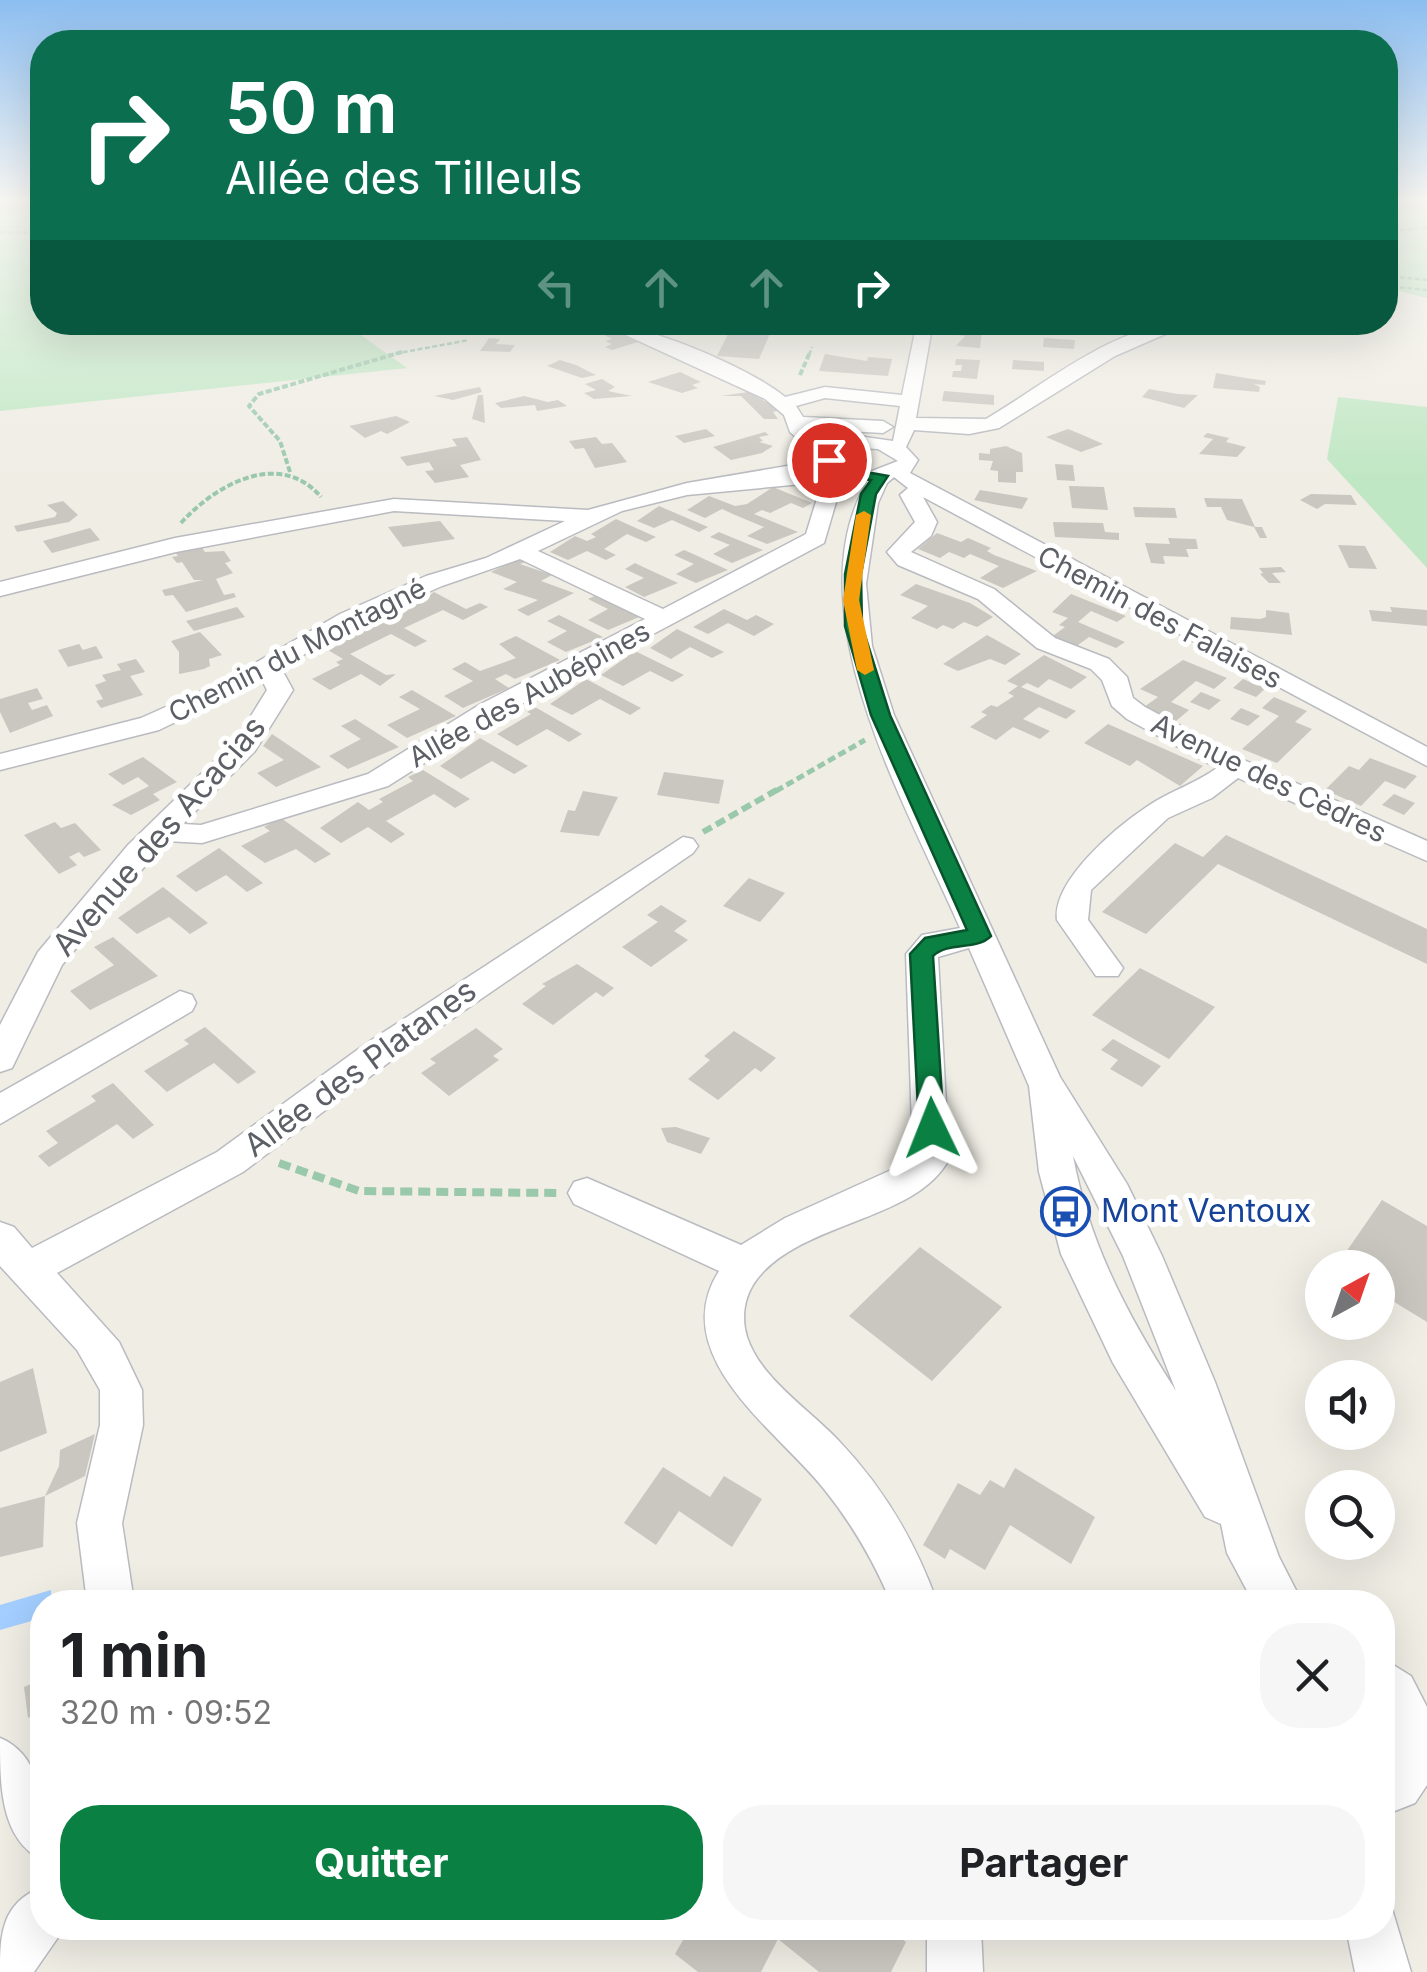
<!DOCTYPE html>
<html lang="fr">
<meta charset="utf-8">
<style>
body{margin:0;font-family:Inter,sans-serif;background:#f6f6f6;color:#202124;height:100vh;display:flex;flex-direction:column;font-size:38px;white-space:nowrap}
*{box-sizing:border-box;margin:0}
p{font-size:32px;color:#757577}
.icon{flex:none;width:55px;height:55px;fill:none;stroke:currentColor;stroke-width:2;stroke-linecap:round;stroke-linejoin:round}
.map{position:relative;flex:1;overflow:hidden}
.sheet{position:absolute;left:30px;top:1590px;width:1365px;height:350px;display:flex;flex-direction:column;background:#fff;border-radius:40px;box-shadow:0 10px 40px #0002}
.sheet>*{flex:none}
.hud{position:absolute;left:30px;top:30px;width:1368px;height:305px;border-radius:40px;box-shadow:0 10px 40px #0002;background:#0b6e4f;color:#fff;overflow:hidden}
.needle{width:65px;rotate:40deg}
.controls{position:absolute;left:1305px;top:1250px;display:grid;gap:20px}
.controls a{display:grid;place-items:center;width:90px;height:90px;border-radius:50%;background:#fff;box-shadow:0 10px 40px #0002;font-size:50px}
.pin{position:absolute;display:grid;place-items:center;width:85px;height:85px;color:#fff;margin:-42px;border:5px solid #fff;border-radius:50%;box-shadow:0 2px 10px #0007}
.me{position:absolute;width:110px;margin:-55px;rotate:358deg;stroke-linejoin:round;filter:drop-shadow(0 0 8px #0008)}
.turn{display:flex;align-items:center;gap:35px;height:210px;padding:0 30px;font-size:45px}
.turn .icon{width:130px;height:130px;stroke-width:2.5}
.turn b{display:block;font-size:70px;line-height:85px}
.lanes{display:flex;align-items:center;height:95px;padding:0 30px;background:#0003;justify-content:center;gap:50px;direction:ltr}
.lanes .off{opacity:.35}
.round{display:grid;place-items:center;flex:none;width:105px;height:105px;border-radius:40px;background:#f6f6f6}
.headline{display:flex;align-items:center;justify-content:space-between;height:170px;padding:0 30px}
h1{font-size:60px;font-weight:700;line-height:75px}
.button{display:flex;gap:20px;margin-top:auto;padding:20px 30px}
.button a{flex:1;height:115px;border-radius:40px;background:#0b8043;color:#fff;font-size:40px;font-weight:700;line-height:115px;text-align:center}
.button a+a{background:#f6f6f6;color:#202124}
.map>svg:first-child{display:block}
.green{fill:#c0e7c4}
.water{fill:#a3ceff}
.building{fill:#cac7c1}
.lines{fill:none;stroke-linecap:round;stroke-linejoin:round}
.minor-casing{stroke:#b9bbc0;stroke-width:3}
.path-far4{stroke:#99c8ab;stroke-width:2.5;stroke-dasharray:5 2.5;stroke-linecap:butt}
.path-far3{stroke:#99c8ab;stroke-width:4;stroke-dasharray:6 2.5;stroke-linecap:butt}
.path-far2{stroke:#99c8ab;stroke-width:5;stroke-dasharray:8 4;stroke-linecap:butt}
.path-far1{stroke:#99c8ab;stroke-width:6;stroke-dasharray:10 5;stroke-linecap:butt}
.path{stroke:#99c8ab;stroke-width:8;stroke-dasharray:12 6;stroke-linecap:butt}
.minor{fill:#fff;fill-rule:evenodd}
.route{fill:#0b8043;stroke:#07532c;stroke-width:2.5}
.slow{fill:#f59e0b}
.labels{text-anchor:middle;stroke-width:10;stroke-linejoin:round;paint-order:stroke}
.far-street-label{font-size:28px;fill:#5c5f65;stroke:#fff}
.street-label{font-size:32px;fill:#5c5f65;stroke:#fff}
.transit-label{font-size:32px;fill:#164399;stroke:#fff;text-anchor:start}
</style>
<div class="map">
<svg width="1427" height="1972" viewBox="0 0 1427 1972">
<rect width="100%" height="100%" fill="#efede4"/>
<g class="green">
<polygon points="0,201 42,201 42,322 344,323 407,368 0,411"/>
<polygon points="1385,201 1427,201 1427,298 1385,288"/>
<polygon points="1338,397 1427,407 1427,568 1327,459"/>
</g>
<polygon class="water" points="51,1590 51,1602 42,1602 42,1618 0,1630 0,1605"/>
<g class="building">
<polygon points="734,322 775,322 759,359 717,356"/>
<polygon points="959,329 982,331 980,348 956,346 965,336 958,335"/>
<polygon points="615,332 638,342 612,350 605,347 612,344 605,341 612,339 604,335"/>
<polygon points="489,338 500,339 496,344 515,345 510,352 480,351"/>
<polygon points="1044,338 1075,340 1074,349 1043,347"/>
<polygon points="825,354 867,361 868,357 892,359 888,376 819,371"/>
<polygon points="956,359 980,360 977,379 952,377 953,371 961,371 962,365 955,365"/>
<polygon points="560,360 576,365 596,375 582,378 547,366"/>
<polygon points="1013,360 1044,362 1044,371 1012,369"/>
<polygon points="680,372 701,382 692,385 698,388 682,393 648,382"/>
<polygon points="1216,373 1246,378 1266,381 1265,385 1254,384 1260,387 1259,392 1213,388"/>
<polygon points="602,379 615,387 608,391 632,396 594,399 584,393 596,390 585,384"/>
<polygon points="480,387 482,392 453,400 434,396"/>
<polygon points="1149,389 1178,394 1198,395 1184,408 1142,397"/>
<polygon points="944,391 994,395 994,405 942,401"/>
<polygon points="748,392 781,410 773,412 778,419 764,419 741,396 721,396"/>
<polygon points="478,395 483,395 485,423 472,419"/>
<polygon points="524,396 548,402 558,400 567,406 537,411 535,405 501,408 495,403"/>
<polygon points="396,416 410,422 387,434 381,431 365,438 349,426"/>
<polygon points="706,429 715,436 684,443 675,436"/>
<polygon points="1068,429 1085,436 1103,444 1081,452 1046,437"/>
<polygon points="765,432 769,435 759,437 763,441 759,442 773,446 762,453 731,460 713,447"/>
<polygon points="1207,433 1229,438 1226,442 1246,447 1237,457 1199,454 1213,439 1203,437"/>
<polygon points="467,437 481,460 460,465 469,477 435,483 425,471 434,470 429,462 407,466 400,457 457,446 452,439"/>
<polygon points="596,437 602,444 612,443 627,462 595,468 584,448 575,449 569,441"/>
<polygon points="1006,446 1022,453 1023,472 1016,472 1016,483 998,482 998,471 990,470 993,461 979,460 979,453 990,454 990,449"/>
<polygon points="1055,464 1073,465 1075,481 1057,480"/>
<polygon points="1069,486 1104,487 1108,510 1072,508"/>
<polygon points="773,487 812,503 803,508 791,503 770,513 762,510 754,514 798,532 767,544 747,536 764,527 735,515 722,509 705,518 687,510 709,496 735,506 747,504"/>
<polygon points="980,490 1028,498 1022,509 998,505 974,500"/>
<polygon points="1311,494 1351,495 1357,505 1325,504 1317,509 1300,500"/>
<polygon points="1204,498 1242,499 1255,527 1262,527 1267,538 1260,538 1254,527 1227,520 1221,507 1207,507"/>
<polygon points="63,501 78,515 69,522 17,532 14,526 55,517 57,513 47,505"/>
<polygon points="659,506 708,527 699,532 672,520 654,528 637,521"/>
<polygon points="1133,507 1175,508 1177,518 1135,517"/>
<polygon points="616,519 656,537 646,542 627,534 604,549 616,555 606,560 587,551 568,560 550,552 575,536 587,541 596,537 591,534"/>
<polygon points="440,521 455,539 403,547 388,527"/>
<polygon points="1053,522 1103,523 1105,532 1119,533 1119,540 1055,537"/>
<polygon points="90,528 100,540 52,553 43,541"/>
<polygon points="719,532 726,535 763,550 732,563 713,554 730,545 710,537"/>
<polygon points="937,533 961,542 968,538 991,548 987,551 994,555 1037,571 1003,588 980,578 999,566 970,554 964,558 949,552 940,558 918,549"/>
<polygon points="1168,538 1196,539 1198,549 1186,549 1189,557 1163,556 1165,564 1151,563 1145,543 1170,544"/>
<polygon points="200,545 205,552 224,551 231,561 225,563 233,573 216,579 224,595 234,593 236,597 186,612 173,595 165,596 162,590 203,580 194,580 182,562 177,563 172,557 178,556 173,549"/>
<polygon points="1338,545 1365,546 1377,569 1349,568"/>
<polygon points="684,550 691,553 728,570 696,583 676,574 694,564 674,555"/>
<polygon points="515,560 530,560 520,564 552,575 541,581 574,593 528,616 517,610 538,600 503,589 517,582 491,572"/>
<polygon points="635,563 641,566 678,583 644,597 625,587 644,578 625,569"/>
<polygon points="1281,567 1286,572 1272,573 1281,583 1269,583 1260,574 1263,573 1259,568"/>
<polygon points="916,584 970,603 993,617 977,627 964,622 953,629 943,625 937,629 911,618 928,606 900,595"/>
<polygon points="434,592 466,609 480,603 488,607 463,620 443,610 404,628 427,641 415,647 391,634 350,654 386,675 396,674 380,686 361,674 330,690 312,679 340,665 336,662 343,659 328,650 337,646 334,645 383,616 391,620 401,615"/>
<polygon points="599,594 644,615 608,630 588,620 608,609 588,599"/>
<polygon points="1071,594 1126,616 1117,622 1091,611 1078,622 1125,642 1116,648 1089,637 1074,648 1050,638 1065,627 1059,625 1068,618 1052,612"/>
<polygon points="237,607 245,617 194,631 186,621"/>
<polygon points="1390,607 1427,610 1427,626 1372,621 1369,610 1392,612"/>
<polygon points="724,609 747,620 756,615 774,624 754,636 728,623 708,634 693,627"/>
<polygon points="1266,610 1289,613 1292,635 1230,629 1231,617 1260,619 1266,617"/>
<polygon points="559,615 603,637 566,652 547,642 567,631 547,621"/>
<polygon points="677,629 724,652 712,658 690,647 671,659 650,648"/>
<polygon points="200,632 222,655 209,659 210,666 204,669 179,674 179,652 171,641"/>
<polygon points="987,635 1021,654 1005,665 990,659 958,671 943,664"/>
<polygon points="516,636 560,660 515,679 506,674 495,679 509,688 463,708 444,696 473,681 452,669 465,662 480,671 516,658 499,644"/>
<polygon points="79,644 83,650 96,646 103,658 68,667 58,650"/>
<polygon points="635,651 684,675 672,682 650,671 623,686 601,675"/>
<polygon points="1044,655 1087,677 1071,689 1049,679 1038,688 1027,683 1021,687 1076,711 1066,719 1039,707 1023,719 1050,731 1040,739 1013,727 996,740 970,727 987,715 981,712 991,705 997,707 1014,696 1008,693 1018,686 1007,681"/>
<polygon points="136,659 145,672 130,676 143,695 101,708 96,701 103,699 95,685 106,681 102,675 121,670 117,664"/>
<polygon points="1183,660 1227,678 1214,689 1196,681 1171,702 1189,710 1176,721 1144,707 1158,697 1140,689"/>
<polygon points="586,679 641,708 630,715 600,699 572,715 550,704"/>
<polygon points="1243,679 1255,684 1266,688 1256,697 1233,688"/>
<polygon points="37,688 43,699 28,703 32,710 47,705 53,716 10,733 0,712 0,699"/>
<polygon points="412,690 456,716 407,738 387,725 420,709 399,697"/>
<polygon points="1201,692 1221,700 1209,710 1190,702"/>
<polygon points="1274,697 1307,711 1295,722 1312,729 1277,763 1242,749 1279,716 1262,708"/>
<polygon points="535,707 582,734 569,742 547,729 517,746 497,734 531,714 527,712"/>
<polygon points="1241,708 1260,716 1248,726 1230,719"/>
<polygon points="355,719 399,747 348,769 329,756 361,739 341,726"/>
<polygon points="1108,724 1178,755 1203,766 1180,786 1137,760 1130,766 1084,743"/>
<polygon points="272,734 321,767 276,787 257,773 284,760 263,746"/>
<polygon points="480,738 528,766 514,774 492,761 461,779 440,766"/>
<polygon points="143,757 177,782 153,794 160,800 131,815 112,805 149,786 138,777 123,785 108,774"/>
<polygon points="1370,758 1417,776 1405,789 1385,781 1361,806 1325,790 1349,766 1359,770"/>
<polygon points="423,770 470,799 455,808 434,794 386,821 405,834 391,843 368,827 341,843 320,828 358,802 369,810 383,802 379,799 413,781 408,777"/>
<polygon points="664,772 724,780 719,804 657,795"/>
<polygon points="583,791 618,797 599,836 560,832 568,810 575,811"/>
<polygon points="1394,794 1415,803 1404,815 1382,805"/>
<polygon points="281,818 331,854 315,863 296,849 265,863 241,846 270,831 264,827"/>
<polygon points="55,822 61,828 75,823 101,850 84,857 79,852 69,857 77,865 59,874 24,835"/>
<polygon points="1226,835 1427,929 1427,964 1218,864 1146,934 1102,912 1175,843 1203,857"/>
<polygon points="219,848 263,883 247,892 226,875 196,892 176,876"/>
<polygon points="749,878 785,893 760,922 723,906"/>
<polygon points="163,887 208,923 190,934 169,917 137,934 118,918"/>
<polygon points="661,905 687,921 674,931 688,940 651,967 622,947 658,922 647,915"/>
<polygon points="113,937 158,976 90,1010 70,991 114,965 94,947"/>
<polygon points="577,964 614,988 603,997 596,992 553,1025 522,1004 546,986 542,984"/>
<polygon points="1140,968 1215,1007 1169,1059 1092,1015"/>
<polygon points="205,1027 256,1072 238,1084 214,1063 167,1092 144,1071 189,1044 184,1040"/>
<polygon points="476,1028 503,1049 493,1056 499,1060 449,1096 421,1073 436,1063 430,1059"/>
<polygon points="734,1031 776,1058 761,1072 755,1068 718,1100 688,1079 710,1060 704,1056"/>
<polygon points="1113,1039 1161,1066 1142,1087 1110,1069 1118,1060 1101,1050"/>
<polygon points="113,1083 154,1125 133,1139 117,1124 49,1167 38,1156 58,1143 46,1131 96,1101 91,1096"/>
<polygon points="676,1127 710,1138 701,1154 667,1142 661,1128"/>
<polygon points="1382,1200 1427,1226 1427,1322 1378,1292 1378,1268 1335,1268"/>
<polygon points="920,1247 1002,1307 932,1381 849,1316"/>
<polygon points="33,1368 47,1433 0,1452 0,1382"/>
<polygon points="95,1434 85,1476 45,1496 59,1466 60,1450"/>
<polygon points="663,1467 710,1497 724,1476 762,1499 732,1547 679,1511 656,1545 624,1523"/>
<polygon points="1015,1468 1095,1517 1071,1564 1010,1525 985,1570 950,1549 945,1559 923,1545 958,1483 980,1495 990,1480 1004,1488"/>
<polygon points="45,1496 43,1547 0,1557 0,1508"/>
<polygon points="42,1679 42,1711 28,1718 24,1687"/>
<polygon points="690,1928 887,1928 906,1942 891,1972 819,1972 778,1939 761,1972 698,1972 675,1954"/>
</g>
<g class="lines">
<defs>
<g id="minor">
<path d="M597,322C641,322 751,368 785,397L825,387L902,395L917,322H933L916,418L986,419C1049,382 1117,322 1193,322L1115,356L999,428L969,434L914,430L906,447L918,460L910,473L1427,747V766L923,497L937,522L931,536L911,552L994,589L1055,638L1109,659L1127,677L1133,698L1145,707L1246,761L1427,841V861L1238,778L1212,798L1168,818L1091,890L1088,920L1123,968L1118,976H1096L1057,920C1052,881 1116,827 1148,806C1170,791 1195,784 1217,768L1127,719L1112,706L1102,680L1091,669L1037,648L978,599L898,565L887,552L915,522L900,495L908,488L894,477L887,483L878,503L866,584L872,646L894,715L1060,1077L1127,1184L1162,1256L1215,1382L1279,1557L1302,1602H1253L1227,1553L1221,1524L1205,1517L1113,1363L1061,1254L1039,1172L1029,1086L969,948L938,957L949,1159C917,1221 802,1221 757,1279C744,1296 741,1317 747,1337C760,1378 810,1410 838,1440C884,1488 915,1541 937,1602H891C873,1560 853,1525 824,1489C778,1431 665,1356 719,1271L574,1204L568,1193L574,1182L587,1178L741,1245L785,1218L900,1166L913,1154L906,954L922,935L960,928C908,808 792,611 867,482L849,478L833,482L839,492L824,543L497,717L388,786L202,843L166,841L62,965L12,1068L0,1072V1025L38,952L128,845L236,740L267,690L262,680L159,730L0,770V754L141,718L226,680L340,614L426,576L486,558L565,521L394,511L176,552L0,596V582L175,538L394,499L588,510L687,483L822,460L790,432L784,415L765,399ZM825,398L900,406L893,441L858,436L830,445L810,429L883,433L893,427L883,421L803,417L796,406ZM858,448L878,449L898,461L872,471L846,465L839,457ZM813,483L819,492L806,534L663,609L538,551L622,511L687,495ZM520,559L645,619L479,705L368,774L201,825L183,824L255,751L293,690L281,668L356,624L442,586ZM1073,1156L1123,1256L1176,1391C1128,1316 1089,1244 1073,1156Z"/>
<polygon points="683,837 693,839 698,846 693,853 388,1063 243,1172 57,1273 119,1342 142,1390 143,1425 122,1523 134,1602 87,1602 77,1523 100,1425 100,1390 77,1350 0,1266 0,1222 14,1227 32,1248 217,1152 364,1045"/>
<polygon points="180,991 192,995 196,1003 192,1011 0,1124 0,1093"/>
<polygon points="1382,1658 1411,1676 1427,1707 1427,1785 1415,1803 1382,1816 1386,1743"/>
<path d="M0,1738C46,1757 45,1818 42,1860C0,1839 0,1785 0,1738Z"/>
<path d="M42,1887V1928H64L61,1933L34,1972H0C0,1933 2,1903 42,1887Z"/>
<polygon points="1382,1904 1392,1909 1411,1972 1355,1972 1346,1928 1382,1928"/>
<polygon points="927,1928 981,1928 983,1972 927,1972"/>
</g>
</defs>
<use href="#minor" class="minor-casing"/>
<g class="path-far4">
<polyline points="1385,231 1427,228"/>
<polyline points="0,232 42,233"/>
<polyline points="1385,276 1427,280"/>
<polyline points="1385,286 1427,290"/>
<polyline points="388,355 469,340"/>
<polyline points="809,355 812,347"/>
</g>
<g class="path-far3">
<polyline points="800,375 810,352"/>
<polyline points="290,472 280,441 249,406 259,394 402,352"/>
<path d="M181,523C216,484 280,449 321,497"/>
</g>
<polyline class="path-far2" points="776,791 865,740"/>
<polyline class="path-far1" points="703,832 780,788"/>
<polyline class="path" points="279,1163 359,1191 557,1193"/>
<use href="#minor" class="minor"/>
</g>
<linearGradient id="sky" x2="0" y2="1"><stop stop-color="#8cbef1"/><stop offset="0.42" stop-color="#f8f7f3"/><stop offset="1" stop-color="#f8f7f3" stop-opacity="0"/></linearGradient>
<rect width="1427" height="477" fill="url(#sky)"/>
<path class="route" d="M829,456L855,470L888,476L876,494L861,574L862,626L890,715L991,936C976,951 949,941 933,956L944,1128L932,1138L919,1128L910,954L925,938L967,930L871,715L845,626V574L861,494L871,480L847,477L824,463Z"/>
<polygon class="slow" points="864,511 871,515 859,600 874,670 865,675 857,670 843,600 856,515"/>
<defs>
<symbol id="bus-ring" viewBox="-11 -11 22 22"><circle r="9.5" fill="#fff" stroke="#1a4fb4" stroke-width="1.5"/><path d="M-5-6H5V4H4V6H2V4H-2V6H-4V4H-5ZM-3.5-4V0h7V-4ZM-3.5 1.2v1.5H-2V1.2ZM2 1.2v1.5H3.5V1.2Z" fill="#1a4fb4"/></symbol>
</defs>
<g fill-rule="evenodd">
<use href="#bus-ring" x="1038" y="1184" width="55" height="55"/>
</g>
<g class="labels">
<g class="far-street-label">
<text transform="translate(1160 617) rotate(28)" y="10">Chemin des Falaises</text>
<text transform="translate(297 650) rotate(-27)" y="10">Chemin du Montagné</text>
<text transform="translate(529 694) rotate(-29)" y="10">Allée des Aubépines</text>
<text transform="translate(1269 778) rotate(26)" y="10">Avenue des Cèdres</text>
</g>
<g class="street-label">
<text transform="translate(159 836) rotate(-49)" y="11">Avenue des Acacias</text>
<text transform="translate(360 1068) rotate(-36)" y="11">Allée des Platanes</text>
</g>
<g class="transit-label">
<text x="1101" y="1222">Mont Ventoux</text>
</g>
</g>
</svg>
<div class="controls">
<a><svg class="needle" viewBox="-14 -14 28 28"><path d="M0-13l5 13h-10z" fill="#e53935"/><path d="M0 13l5-13h-10z" fill="#757577"/></svg></a>
<a><svg class="icon" aria-label="sound" viewBox="0 0 24 24"><path d="M4 9h4l5-4v14l-5-4H4zM17 9q2 3 0 6"/></svg></a>
<a><svg class="icon" aria-label="search" viewBox="0 0 24 24"><circle cx="10" cy="10" r="6"/><path d="M15 15l6 6"/></svg></a>
</div>
<div class="pin" style="left:829px;top:460px;background:#d93025"><svg class="icon" aria-label="arrive" viewBox="0 0 24 24"><path d="M6 21V4h12l-3 4 3 4H6"/></svg></div>
<svg class="me" style="left:932px;top:1128px" viewBox="-20 -20 40 40"><path d="M0-17L14 15 0 8-14 15z" fill="#0b8043" stroke="#fff" stroke-width="4"/></svg>
<div class="hud">
<div class="turn"><svg class="icon" aria-label="right" viewBox="0 0 24 24"><path d="M7 20v-9h11M14 6l5 5-5 5"/></svg><div><b>50 m</b>Allée des Tilleuls</div></div>
<div class="lanes"><svg class="icon off" aria-label="left" viewBox="0 0 24 24"><path d="M17 20v-9H6M10 6l-5 5 5 5"/></svg><svg class="icon off" aria-label="ahead" viewBox="0 0 24 24"><path d="M12 20V5M6 11l6-6 6 6"/></svg><svg class="icon off" aria-label="ahead" viewBox="0 0 24 24"><path d="M12 20V5M6 11l6-6 6 6"/></svg><svg class="icon" aria-label="right" viewBox="0 0 24 24"><path d="M7 20v-9h11M14 6l5 5-5 5"/></svg></div>
</div>
<section class="sheet">
<div class="headline"><div><h1>1 min</h1><p>320 m · 09:52</p></div><a class="round"><svg class="icon" aria-label="close" viewBox="0 0 24 24"><path d="M6 6l12 12M18 6L6 18"/></svg></a></div>
<div class="button"><a>Quitter</a><a>Partager</a></div>
</section>
</div>
